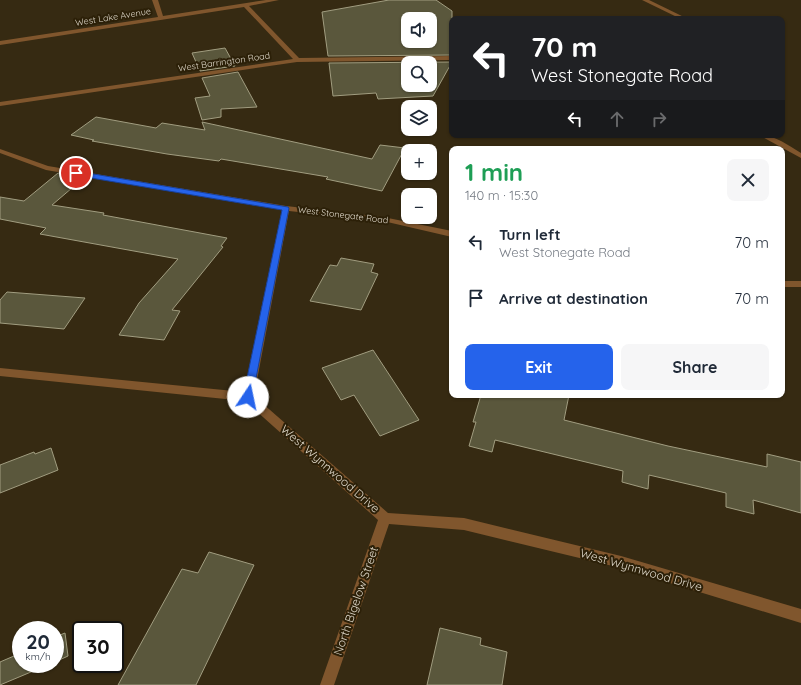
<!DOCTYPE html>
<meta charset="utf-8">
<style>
body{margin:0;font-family:Quicksand,sans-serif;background:#f6f6f7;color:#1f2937;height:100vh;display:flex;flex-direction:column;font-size:15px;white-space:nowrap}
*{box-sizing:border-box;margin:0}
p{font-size:13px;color:#747a83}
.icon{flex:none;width:22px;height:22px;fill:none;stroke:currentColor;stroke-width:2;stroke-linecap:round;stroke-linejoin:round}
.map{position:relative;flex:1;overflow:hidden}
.drawer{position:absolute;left:449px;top:146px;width:336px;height:252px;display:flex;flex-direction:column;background:#fff;border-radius:8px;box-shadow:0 1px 3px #0004}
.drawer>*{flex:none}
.banner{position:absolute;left:449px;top:16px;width:336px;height:122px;border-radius:8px;box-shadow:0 1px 3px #0004;background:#202124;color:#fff;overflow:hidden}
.controls{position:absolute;left:401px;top:12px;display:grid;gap:8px}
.controls a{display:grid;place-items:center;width:36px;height:36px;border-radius:8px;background:#fff;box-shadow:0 1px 3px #0004;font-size:20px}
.speed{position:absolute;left:12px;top:621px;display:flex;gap:8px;font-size:20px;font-weight:700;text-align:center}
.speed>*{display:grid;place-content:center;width:52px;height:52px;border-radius:50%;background:#fff;box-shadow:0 1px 3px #0004;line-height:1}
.speed small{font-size:10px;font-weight:400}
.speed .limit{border:2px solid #111;border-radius:6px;background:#fff;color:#111}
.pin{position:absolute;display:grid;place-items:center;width:34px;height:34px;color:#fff;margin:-17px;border:2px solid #fff;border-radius:50%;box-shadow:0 1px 4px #0007}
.me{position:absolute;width:44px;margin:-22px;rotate:11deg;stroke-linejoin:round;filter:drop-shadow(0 0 3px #0008)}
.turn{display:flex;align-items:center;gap:14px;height:84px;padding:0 16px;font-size:18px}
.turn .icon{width:52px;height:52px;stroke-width:2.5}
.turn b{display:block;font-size:28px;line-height:34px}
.lanes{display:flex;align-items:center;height:38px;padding:0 16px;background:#0003;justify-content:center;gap:20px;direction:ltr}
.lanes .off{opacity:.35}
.round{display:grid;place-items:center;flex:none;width:42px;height:42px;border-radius:8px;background:#f6f6f7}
.summary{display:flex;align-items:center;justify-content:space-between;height:68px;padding:0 16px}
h1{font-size:24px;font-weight:800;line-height:30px;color:#1e9e55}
.cta{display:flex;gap:8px;margin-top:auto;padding:8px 16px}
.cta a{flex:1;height:46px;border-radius:8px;background:#2563eb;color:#fff;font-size:16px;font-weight:800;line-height:46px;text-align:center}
.cta a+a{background:#f6f6f7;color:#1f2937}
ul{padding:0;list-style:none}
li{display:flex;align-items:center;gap:12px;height:56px;padding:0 16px}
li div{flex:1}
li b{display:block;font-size:15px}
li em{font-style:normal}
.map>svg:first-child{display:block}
.building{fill:#5a573c;stroke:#a19d80;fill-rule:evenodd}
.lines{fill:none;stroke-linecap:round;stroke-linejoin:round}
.minor{fill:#80562d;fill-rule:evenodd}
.route{fill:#2563eb;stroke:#184099}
.labels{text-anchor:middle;stroke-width:4;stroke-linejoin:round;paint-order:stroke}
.far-street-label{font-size:9px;fill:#dfd8ca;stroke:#2c2008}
.near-street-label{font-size:12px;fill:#dfd8ca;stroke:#2c2008}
</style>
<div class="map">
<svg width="801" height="685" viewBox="0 0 801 685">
<rect width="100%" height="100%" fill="#362a12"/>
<g class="building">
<path d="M389,0H436L452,11V55L328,56L322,12ZM408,19H430V41H408Z"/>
<polygon points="225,48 235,66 200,71 192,53"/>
<path d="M452,62L433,96L378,99L376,93L333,96L329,63ZM408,63H430V85H408Z"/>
<polygon points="238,72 257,107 221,109 221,117 202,120 195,98 210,96 202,78"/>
<polygon points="96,117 156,128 162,123 205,130 202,122 372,159 380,145 405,148 382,191 326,179 328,177 221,159 219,161 167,154 92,141 94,140 71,135"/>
<polygon points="58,173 74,176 79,182 52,205 104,213 103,215 227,238 221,246 223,247 172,310 180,311 164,340 119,335 139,303 178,259 40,234 46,228 0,219 0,197 24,201"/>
<polygon points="341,258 374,264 371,272 378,274 361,310 310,301 330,265 337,266"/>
<polygon points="7,292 85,298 64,329 0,323 0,300"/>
<polygon points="373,350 419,420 380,436 354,395 341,400 322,368"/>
<polygon points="481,395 569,395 564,420 668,446 767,467 767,454 801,462 801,513 753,500 754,514 726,507 726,493 649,475 648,489 622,482 623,471 495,440 492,452 469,446 476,422 473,422"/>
<polygon points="51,448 58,470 0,493 0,465 34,452 35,454"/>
<polygon points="209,552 254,565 196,685 118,685 182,569 198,573"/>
<polygon points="440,628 481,638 480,645 507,652 502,685 427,685"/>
<polygon points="65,633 68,656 55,662 55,637"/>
<polygon points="21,653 21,664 50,664 0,685 0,662"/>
</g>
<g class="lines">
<g class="minor">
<polygon points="152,0 158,0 163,16 266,0 279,0 249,6 299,58 452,56 452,60 297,62 0,106 0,102 293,59 244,7 0,45 0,41 158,17"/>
<polygon points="642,0 649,0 688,19 681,19"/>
<path d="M759,135C775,135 787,145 801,153V158Z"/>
<polygon points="0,149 48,166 286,206 383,217 452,231 452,237 383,221 289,211 254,396 388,513 464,518 621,556 801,609 801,623 621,568 464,530 389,524 334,685 320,685 378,520 245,401 0,376 0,368 244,392 282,210 46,170 0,153"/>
<rect x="782" y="281" width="19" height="6"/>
</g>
</g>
<polygon class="route" points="76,171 288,207 289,208 252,399 245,399 243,397 282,210 73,175 72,173"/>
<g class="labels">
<g class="far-street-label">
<text transform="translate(113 17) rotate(-9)" y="3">West Lake Avenue</text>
<text transform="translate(224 62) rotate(-8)" y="3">West Barrington Road</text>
<text transform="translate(343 215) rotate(7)" y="3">West Stonegate Road</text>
</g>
<g class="near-street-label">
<text transform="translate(330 469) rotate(41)" y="4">West Wynnwood Drive</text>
<text transform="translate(641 570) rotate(16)" y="4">West Wynnwood Drive</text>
<text transform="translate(356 601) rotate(-71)" y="4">North Bigelow Street</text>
</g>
</g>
</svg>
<div class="controls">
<a><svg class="icon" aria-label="sound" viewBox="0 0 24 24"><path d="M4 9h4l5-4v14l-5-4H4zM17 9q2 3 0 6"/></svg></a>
<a><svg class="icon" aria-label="search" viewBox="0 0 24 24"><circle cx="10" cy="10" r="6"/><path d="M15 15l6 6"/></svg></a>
<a><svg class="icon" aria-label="layers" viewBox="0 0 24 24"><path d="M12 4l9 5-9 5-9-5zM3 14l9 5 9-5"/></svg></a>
<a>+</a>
<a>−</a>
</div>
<div class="speed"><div>20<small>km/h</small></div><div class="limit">30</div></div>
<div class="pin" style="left:76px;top:173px;background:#d93025"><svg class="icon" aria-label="arrive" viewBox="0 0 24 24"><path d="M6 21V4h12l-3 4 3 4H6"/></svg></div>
<svg class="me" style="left:248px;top:397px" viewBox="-20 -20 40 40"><circle r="19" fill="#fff"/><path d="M0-13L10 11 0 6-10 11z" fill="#2563eb"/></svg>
<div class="banner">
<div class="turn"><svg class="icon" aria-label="left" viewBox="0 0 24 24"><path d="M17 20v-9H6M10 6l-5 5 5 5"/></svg><div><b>70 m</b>West Stonegate Road</div></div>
<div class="lanes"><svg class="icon" aria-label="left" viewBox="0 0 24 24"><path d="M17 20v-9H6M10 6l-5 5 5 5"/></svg><svg class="icon off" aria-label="ahead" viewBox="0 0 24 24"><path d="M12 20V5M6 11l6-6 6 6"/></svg><svg class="icon off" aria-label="right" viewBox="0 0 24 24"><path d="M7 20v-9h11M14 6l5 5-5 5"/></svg></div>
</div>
<section class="drawer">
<div class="summary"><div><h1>1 min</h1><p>140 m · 15:30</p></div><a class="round"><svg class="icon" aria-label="close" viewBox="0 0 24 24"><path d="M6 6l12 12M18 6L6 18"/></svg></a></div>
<ul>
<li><svg class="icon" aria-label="left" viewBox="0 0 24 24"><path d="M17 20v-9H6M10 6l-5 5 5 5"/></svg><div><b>Turn left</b><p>West Stonegate Road</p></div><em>70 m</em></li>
<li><svg class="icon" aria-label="arrive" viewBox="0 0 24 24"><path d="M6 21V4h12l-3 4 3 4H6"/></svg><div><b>Arrive at destination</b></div><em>70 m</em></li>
</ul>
<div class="cta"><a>Exit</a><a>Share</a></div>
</section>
</div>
